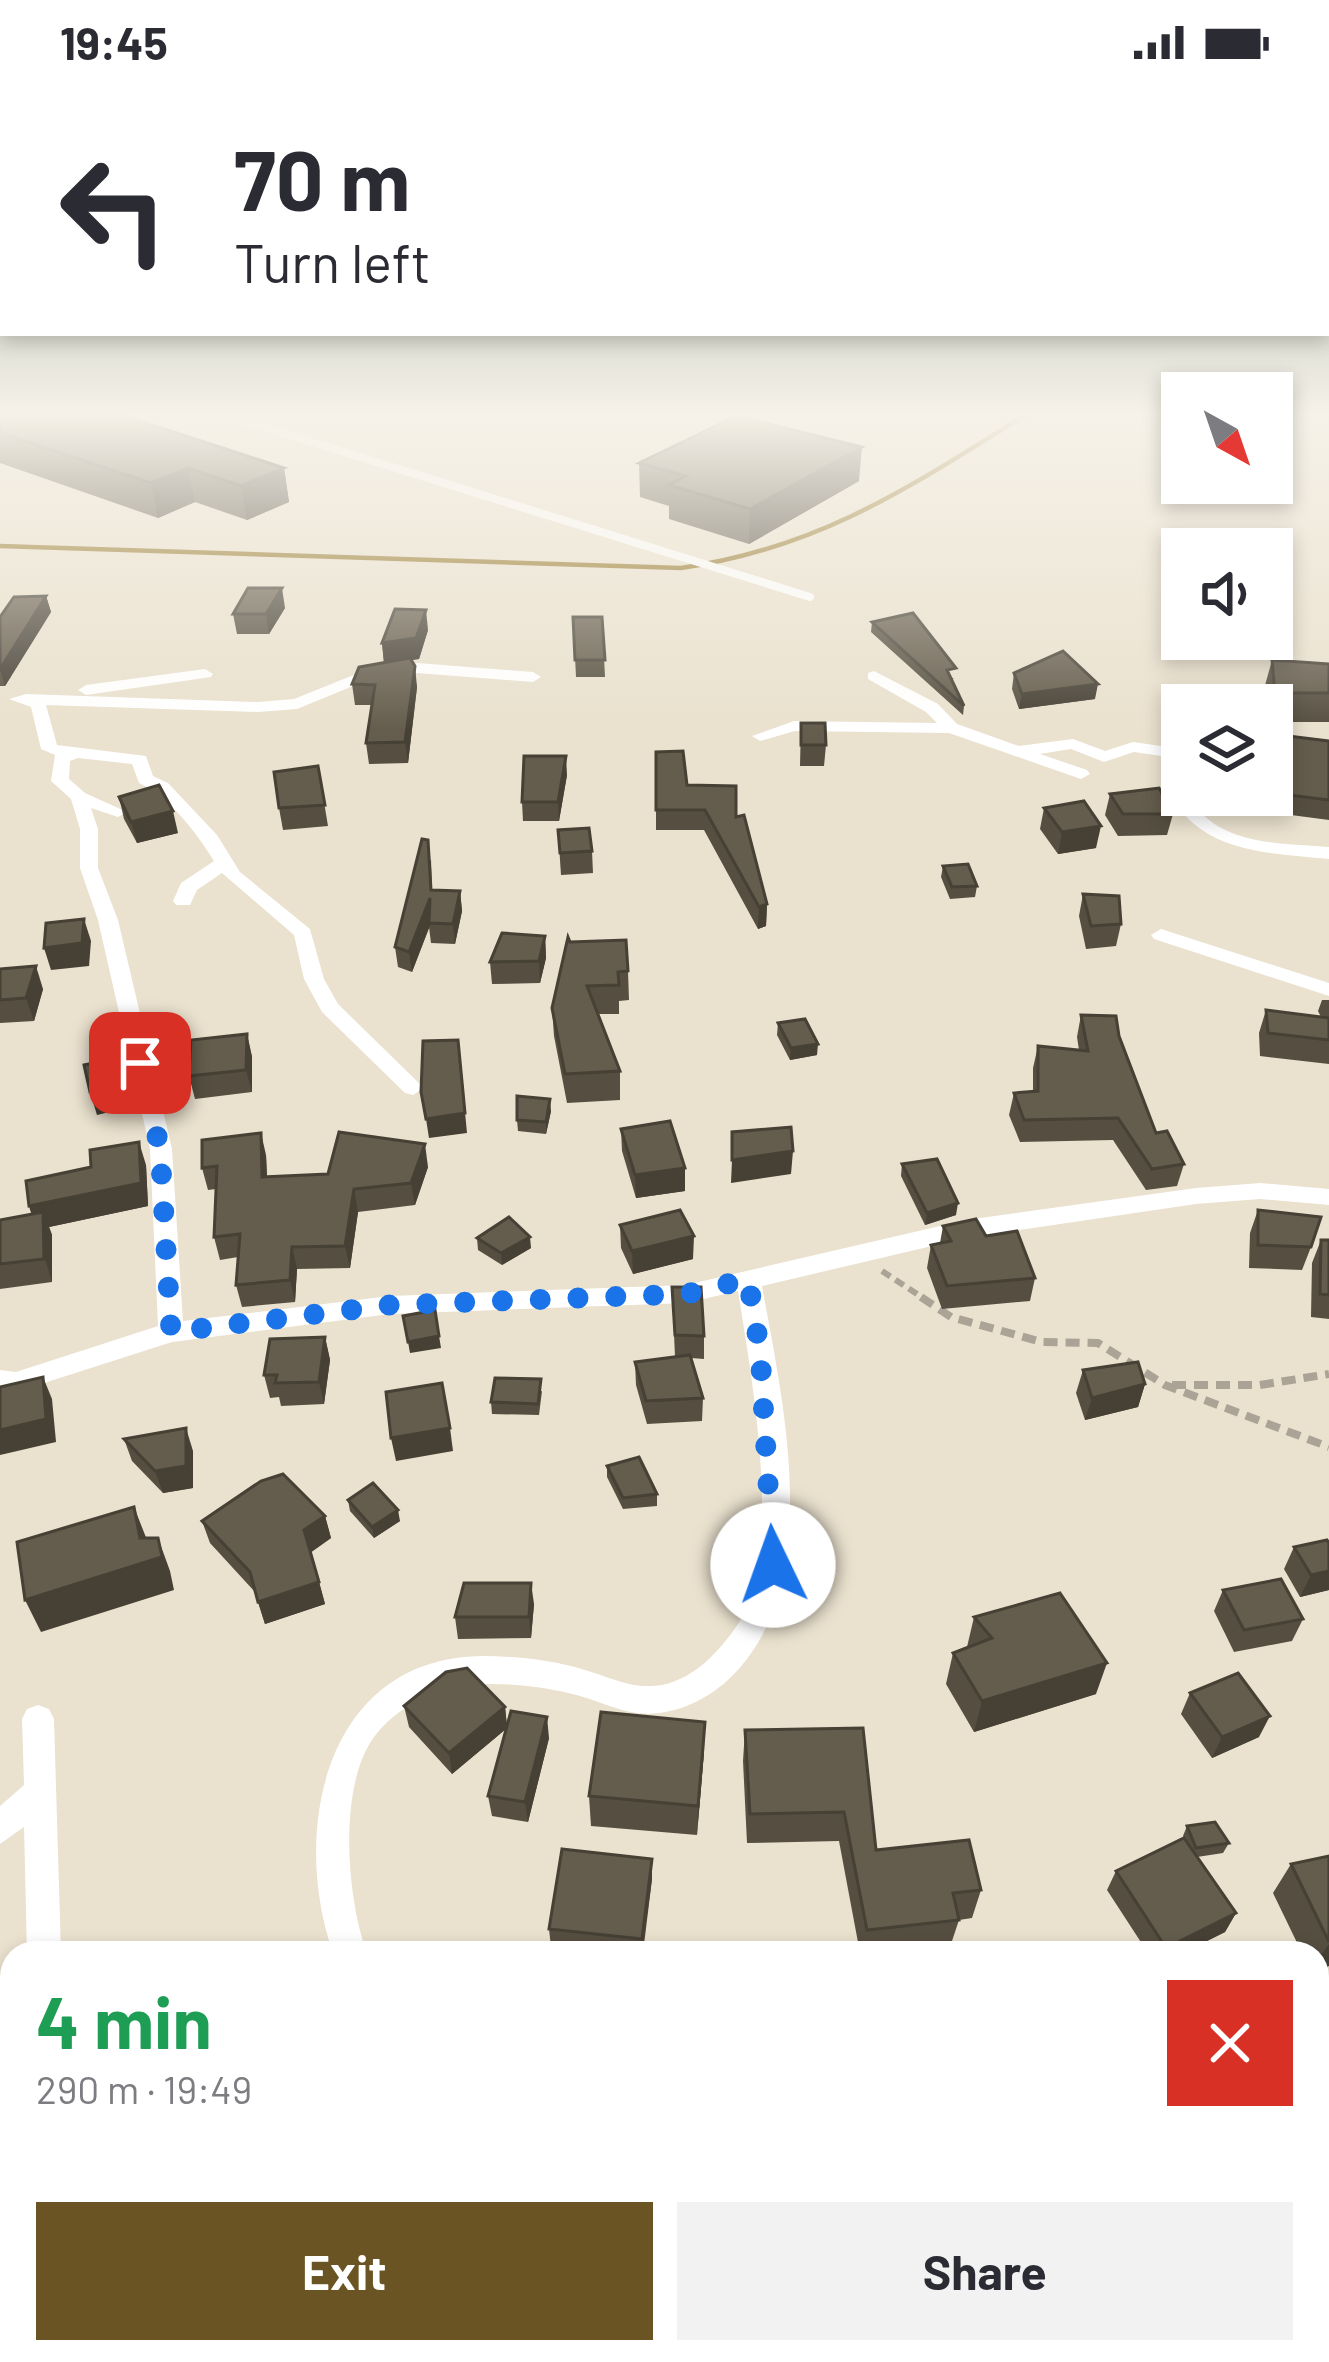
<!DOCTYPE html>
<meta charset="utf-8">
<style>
body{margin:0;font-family:Barlow,sans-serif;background:#f2f2f3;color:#2b2b33;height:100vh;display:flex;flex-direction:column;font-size:45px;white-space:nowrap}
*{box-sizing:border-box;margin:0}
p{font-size:39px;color:#7c7c81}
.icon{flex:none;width:66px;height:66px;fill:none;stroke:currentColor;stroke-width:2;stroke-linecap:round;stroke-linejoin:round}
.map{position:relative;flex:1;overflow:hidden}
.drawer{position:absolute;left:0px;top:1857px;width:1329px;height:423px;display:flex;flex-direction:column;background:#fff;border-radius:36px 36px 0 0;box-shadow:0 6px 18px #0003}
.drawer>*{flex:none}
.hud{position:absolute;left:0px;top:0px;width:1329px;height:252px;box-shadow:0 6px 18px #0003;background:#fff;color:#2b2b33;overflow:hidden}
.needle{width:78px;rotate:140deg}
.tools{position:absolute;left:1161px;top:288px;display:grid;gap:24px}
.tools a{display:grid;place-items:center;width:132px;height:132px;border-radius:0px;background:#fff;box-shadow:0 6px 18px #0003;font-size:60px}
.pin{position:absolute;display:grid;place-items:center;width:102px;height:102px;color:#fff;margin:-51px;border-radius:24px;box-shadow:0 6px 18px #0006}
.me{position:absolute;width:132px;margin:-66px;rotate:357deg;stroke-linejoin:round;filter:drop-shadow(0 0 9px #0008)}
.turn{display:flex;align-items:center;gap:42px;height:252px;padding:0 36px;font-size:54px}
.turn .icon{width:156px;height:156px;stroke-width:2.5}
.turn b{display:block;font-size:84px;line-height:102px}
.round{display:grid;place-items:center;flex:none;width:126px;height:126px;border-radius:0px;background:#f2f2f3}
.overview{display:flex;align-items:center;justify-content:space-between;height:204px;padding:0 36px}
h1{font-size:72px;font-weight:700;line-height:90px;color:#1e9e55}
.cta{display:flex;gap:24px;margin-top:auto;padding:24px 36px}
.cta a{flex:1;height:138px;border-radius:0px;background:#6a5423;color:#fff;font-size:48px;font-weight:700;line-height:138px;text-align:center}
.cta a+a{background:#f2f2f3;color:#2b2b33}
.status{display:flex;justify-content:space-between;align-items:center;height:84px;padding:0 60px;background:#fff;direction:ltr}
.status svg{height:33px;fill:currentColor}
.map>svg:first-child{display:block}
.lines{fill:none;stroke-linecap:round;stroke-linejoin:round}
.stream{stroke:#8f6f1d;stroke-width:4.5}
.path-far2{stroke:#aba395;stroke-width:6;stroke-dasharray:10 6;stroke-linecap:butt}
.path-far1{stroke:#aba395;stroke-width:8;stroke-dasharray:14 8;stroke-linecap:butt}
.path{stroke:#aba395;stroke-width:9;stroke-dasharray:18 9;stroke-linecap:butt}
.service{stroke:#fff;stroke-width:8}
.minor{fill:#fff;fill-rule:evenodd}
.wall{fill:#564f41}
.shaded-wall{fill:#464035}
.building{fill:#645c4c;stroke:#464035;stroke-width:3}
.route{stroke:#1a73e8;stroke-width:21;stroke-dasharray:0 37.8}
</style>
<div class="status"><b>19:45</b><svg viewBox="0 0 49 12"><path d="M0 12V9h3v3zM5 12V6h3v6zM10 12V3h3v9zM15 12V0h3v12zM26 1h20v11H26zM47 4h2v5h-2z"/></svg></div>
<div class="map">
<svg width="1329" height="2278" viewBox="0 0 1329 2278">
<rect width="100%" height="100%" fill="#eae1ce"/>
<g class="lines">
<path class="stream" d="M0,462L681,484C821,464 913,401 1030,328"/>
<polyline class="path-far2" points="882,1187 926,1216"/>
<g class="path-far1">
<polyline points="921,1213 951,1233 1042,1258 1098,1259 1165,1301 1329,1363"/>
<polyline points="1172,1301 1260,1301 1329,1290"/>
</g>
<polyline class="path" points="1317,2076 1329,2055"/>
<polyline class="service" points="216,328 810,513"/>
<g class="minor">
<path d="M417,579L533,588L541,593L533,598L417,589L370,595L297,625L258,628L46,621L57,661L146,672L153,692L168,699L217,751L240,788L310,845L324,895L338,920L424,1004L413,1011L405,1009L322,928L304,895L294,851L222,789L197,806L190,821H176L173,817L181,799L214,777C196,748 170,714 139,699L132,680L78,674L70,677L69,695L85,709L127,728L118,733L91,724L98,745V784L118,836L172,1065L183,1237L390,1212L686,1201L966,1136L1196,1104L1260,1099L1329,1105V1121L1260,1115L1196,1120L966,1154L762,1202C783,1319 826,1500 731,1593C712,1612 685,1626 659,1629C629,1633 608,1620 580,1612C552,1604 520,1600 490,1600C447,1599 397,1619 372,1656C338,1707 347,1815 367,1869H333C290,1747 325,1573 483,1572C516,1572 551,1576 582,1585C610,1593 632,1606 662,1601C679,1598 696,1587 709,1575C724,1560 738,1543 747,1524C780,1448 751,1289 738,1207L686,1219L390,1230L172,1258L16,1308L0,1306V1286L16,1288L158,1242L150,1065L98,836L80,784V745L71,715L51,697L55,671L41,665L31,623L9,615L26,610L258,618L294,615L361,588Z"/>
<polygon points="205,585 213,590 211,593 86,611 78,606 86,601"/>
<polygon points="874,587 938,620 957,640 1019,662 1073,655 1105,667 1133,658 1182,665 1182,675 1134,668 1104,678 1071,665 1040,670 1087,686 1090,690 1081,695 949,649 795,647 760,657 752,652 794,637 937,639 926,628 868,595 868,589"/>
<path d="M1185,711H1206L1194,720C1223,762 1284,759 1329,763V775C1272,769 1210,770 1175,719Z"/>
<polygon points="1161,845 1329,899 1329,912 1154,855 1151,851"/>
<polygon points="38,1621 49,1625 54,1635 61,1869 27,1869 24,1743 0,1760 0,1722 24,1701 22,1635 27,1625"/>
</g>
</g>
<g class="wall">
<polygon points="0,328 284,384 289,418 247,436 195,418 158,434 0,379"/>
<polygon points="639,379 859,397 749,460 669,435 669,422 640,413"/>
<polygon points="46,512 51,528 5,602 0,602 0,533"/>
<polygon points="285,524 269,550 237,550 233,530"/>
<polygon points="573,533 602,533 605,593 576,593"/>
<polygon points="872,538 954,595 952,595 964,622 963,631 871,548"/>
<polygon points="428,546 419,575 411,576 417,603 408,679 369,680 366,659 372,621 355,621 352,600 384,578 382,559"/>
<polygon points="1272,576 1329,580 1329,638 1272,638 1272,621 1265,621 1264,605"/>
<polygon points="1014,589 1095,615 1019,625 1012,605"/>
<polygon points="801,639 826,661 824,682 800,682"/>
<polygon points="1272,650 1329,657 1329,736 1252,726 1252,711 1272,711"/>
<polygon points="656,668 687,701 736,733 767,820 766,842 758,845 704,746 656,746"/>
<polygon points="318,682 328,742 283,746 279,724"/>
<polygon points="567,691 559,737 523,737 522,718"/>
<polygon points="1110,710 1173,730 1167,751 1118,752 1105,731"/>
<polygon points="119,713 178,749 137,759 124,735"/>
<polygon points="1044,724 1096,764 1058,770 1040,745"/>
<polygon points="558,746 592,767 593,789 561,791"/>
<polygon points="431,775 432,806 460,807 462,827 455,860 431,859 429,843 412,888 398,883 395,863"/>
<polygon points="943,782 977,802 975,813 950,815 941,793"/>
<polygon points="1083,810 1121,840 1116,862 1086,865 1079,832"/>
<polygon points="545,852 546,874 540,899 492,900 490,878"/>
<polygon points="570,858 628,887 629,916 619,917 619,930 598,930 620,987 620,1016 567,1019 554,952 552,924"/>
<polygon points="0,885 43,905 34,937 0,939"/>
<polygon points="1322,916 1329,916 1329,980 1260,972 1259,949 1266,926 1321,933 1318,927"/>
<polygon points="1081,931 1119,952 1156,1049 1184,1080 1177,1102 1146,1106 1113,1056 1020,1058 1009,1031 1014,1009 1033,1007 1033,984 1038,962 1079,966 1077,953"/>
<polygon points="778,939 817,971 790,976 777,951"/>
<polygon points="247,950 252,973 252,1008 195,1015 189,992"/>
<polygon points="551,1027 546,1050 518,1047 517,1036"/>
<polygon points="621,1045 685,1107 636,1114 622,1067"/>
<polygon points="266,1071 267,1093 428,1083 415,1121 358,1128 350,1184 297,1185 295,1218 242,1223 236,1201 238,1173 220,1176 214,1153 216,1105 208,1106 202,1084"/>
<polygon points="902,1080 956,1131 925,1141 901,1092"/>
<polygon points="146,1081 148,1122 49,1143 52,1151 52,1198 0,1205 0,1136 32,1130 29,1122"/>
<polygon points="1258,1126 1311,1163 1302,1186 1249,1184 1250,1149"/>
<polygon points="620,1141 693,1175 633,1190 621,1164"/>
<polygon points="943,1142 986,1152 1035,1194 1030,1217 942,1225 927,1184 931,1161 940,1159"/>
<polygon points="477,1154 531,1164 502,1181 478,1166"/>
<polygon points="1321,1156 1329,1156 1329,1235 1311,1233 1312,1179"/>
<polygon points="672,1203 704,1252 704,1275 691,1274 703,1314 702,1337 647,1340 636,1301 635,1278 675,1273"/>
<polygon points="325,1253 330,1276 324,1320 281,1322 279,1313 270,1314 264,1291"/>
<polygon points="1083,1286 1145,1300 1138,1323 1085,1336 1076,1309"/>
<polygon points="542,1307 539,1331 492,1330 491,1318"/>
<polygon points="124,1355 193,1367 193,1404 163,1409 132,1377"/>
<polygon points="607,1382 657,1410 657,1422 623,1425 607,1393"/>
<polygon points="348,1416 400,1437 374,1454 350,1427"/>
<polygon points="325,1432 331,1454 311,1468 325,1520 265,1540 255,1508 210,1459 202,1437"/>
<polygon points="1329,1459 1329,1506 1300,1513 1284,1485 1294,1463"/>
<polygon points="1223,1506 1303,1535 1292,1557 1234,1568 1214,1527"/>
<polygon points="534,1520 531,1554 458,1555 455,1533"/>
<polygon points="974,1533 1096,1610 974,1648 946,1600 953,1569 967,1563"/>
<polygon points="1190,1609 1259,1653 1212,1674 1181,1630"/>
<polygon points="404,1622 505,1623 507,1641 549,1654 528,1738 492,1732 488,1712 506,1645 452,1690 409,1643"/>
<polygon points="863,1644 876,1766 981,1806 972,1834 959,1836 950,1863 903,1869 860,1869 839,1757 747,1759 743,1677 745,1646"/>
<polygon points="704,1668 697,1751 591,1742 589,1712"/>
<polygon points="1187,1742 1229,1759 1223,1769 1197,1773 1236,1829 1225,1848 1183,1869 1148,1869 1107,1806 1116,1787 1184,1754 1183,1752"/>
<polygon points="1329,1772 1329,1882 1317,1885 1317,1869 1302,1869 1273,1809 1291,1780"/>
<polygon points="652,1795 643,1869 601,1869 551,1863 549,1845"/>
<polygon points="1143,2268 1193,2268 1176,2278 1147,2278"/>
</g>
<g class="shaded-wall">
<polygon points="862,363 859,397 749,460 750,425"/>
<polygon points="188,384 195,418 158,434 151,399"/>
<polygon points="284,384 289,418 247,436 241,402"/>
<polygon points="282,504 285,524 269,550 266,530"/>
<polygon points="46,512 51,528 5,602 0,585"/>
<polygon points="426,526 428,546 419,575 384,580 382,559"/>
<polygon points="415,582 417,603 408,679 405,658"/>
<polygon points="1098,600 1095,615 1019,625 1022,610"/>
<polygon points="566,672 567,691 559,737 558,718"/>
<polygon points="173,727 178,749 137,759 131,738"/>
<polygon points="1101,742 1096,764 1058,770 1062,748"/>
<polygon points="460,807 462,827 455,860 453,840"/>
<polygon points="430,814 433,834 412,888 409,868"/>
<polygon points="767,820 766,842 758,845 759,823"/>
<polygon points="84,835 91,857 89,882 51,886 44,864"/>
<polygon points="545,852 546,874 540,899 539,877"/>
<polygon points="36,882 43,905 34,937 26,914"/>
<polygon points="247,950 252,973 252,1008 246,986"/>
<polygon points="458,956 467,1049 429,1054 426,1035"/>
<polygon points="818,960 817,971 790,976 791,964"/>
<polygon points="113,975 126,1024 97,1031 90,1008"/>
<polygon points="550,1015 551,1027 546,1050 546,1038"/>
<polygon points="261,1049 266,1071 268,1116 262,1093"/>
<polygon points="139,1058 146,1081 148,1122 49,1143 52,1151 52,1198 29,1122"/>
<polygon points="425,1060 428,1083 415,1121 411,1099"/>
<polygon points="793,1067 791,1090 731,1099 732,1076"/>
<polygon points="685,1084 685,1107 636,1114 635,1091"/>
<polygon points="354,1105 358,1128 350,1184 345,1162"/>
<polygon points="958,1119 956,1131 925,1141 927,1129"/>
<polygon points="694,1152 693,1175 633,1190 632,1167"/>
<polygon points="530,1153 531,1164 502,1181 501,1169"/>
<polygon points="292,1163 297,1185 295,1218 290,1196"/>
<polygon points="439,1252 441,1264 410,1269 408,1258"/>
<polygon points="325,1253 330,1276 324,1320 319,1298"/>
<polygon points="43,1293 52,1315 56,1358 0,1371 0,1346"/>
<polygon points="1145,1300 1138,1323 1085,1336 1092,1314"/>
<polygon points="186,1344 193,1367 193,1404 163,1409 155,1387"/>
<polygon points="450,1344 453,1367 396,1377 391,1354"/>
<polygon points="134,1423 147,1456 158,1454 170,1487 174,1506 41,1548 25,1516 140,1454"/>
<polygon points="398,1426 400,1437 374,1454 372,1443"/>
<polygon points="325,1432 331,1454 310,1469 304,1446"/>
<polygon points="1329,1487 1329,1506 1300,1513 1311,1491"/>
<polygon points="319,1498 325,1520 265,1540 258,1518"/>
<polygon points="531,1499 534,1520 531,1554 529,1533"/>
<polygon points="1107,1579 1096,1610 974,1648 982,1617"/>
<polygon points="505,1623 507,1644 452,1690 449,1669"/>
<polygon points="1270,1632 1259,1653 1212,1674 1222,1653"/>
<polygon points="547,1633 549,1654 528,1738 525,1718"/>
<polygon points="705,1638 704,1668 697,1751 698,1722"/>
<polygon points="652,1775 652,1795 642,1869 642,1855"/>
<polygon points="1236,1829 1225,1848 1183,1869 1164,1869 1166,1864"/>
<polygon points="1329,1860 1329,1882 1317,1885 1317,1877"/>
<rect x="247" y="2268" width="12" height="10"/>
<polygon points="432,2268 460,2268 442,2278 414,2278"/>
<polygon points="1184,2268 1193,2268 1176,2278 1163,2278"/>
</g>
<g class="building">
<polygon points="0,328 113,328 284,384 241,402 188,384 151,399 0,349"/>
<polygon points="736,332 862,363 750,425 669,401 686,392 639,379"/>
<polygon points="248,504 282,504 266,530 233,530"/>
<polygon points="46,512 0,585 0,533 14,513"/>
<polygon points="395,525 426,526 416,554 382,559"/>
<polygon points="913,529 956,584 947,586 964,622 872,538"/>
<polygon points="573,533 602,533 605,576 575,576"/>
<polygon points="1063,567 1098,600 1022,610 1014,589"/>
<polygon points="410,574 415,582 405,658 366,659 375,601 352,600 359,583"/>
<polygon points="1272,576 1329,580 1329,609 1275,609"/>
<polygon points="801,639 825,639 826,661 801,661"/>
<polygon points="1272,650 1329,657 1329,716 1272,709"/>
<polygon points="683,667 687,701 736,702 736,733 744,731 767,820 759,823 705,726 656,726 656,668"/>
<polygon points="524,672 566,672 558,718 522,718"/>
<polygon points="318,682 325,721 279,724 274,688"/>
<polygon points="159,701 173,727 131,738 119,713"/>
<polygon points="1159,704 1173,730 1123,730 1110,710"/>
<polygon points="1084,717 1101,742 1062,748 1044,724"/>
<polygon points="589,744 592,767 560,769 558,746"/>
<polygon points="422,755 428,756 431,806 460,807 453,840 429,839 430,814 409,868 395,863"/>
<polygon points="968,780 977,802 952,803 943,782"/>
<polygon points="1083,810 1119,812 1121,840 1091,842"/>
<polygon points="84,835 82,859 44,864 46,839"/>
<polygon points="502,849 545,852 539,877 490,878"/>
<polygon points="568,853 570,858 626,856 628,887 618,888 619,901 587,902 620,987 565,990 552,924"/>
<polygon points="36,882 26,914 0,916 0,885"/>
<polygon points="1266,926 1329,934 1329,956 1268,949"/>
<polygon points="1081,931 1116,932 1119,952 1156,1049 1167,1047 1184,1080 1152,1085 1118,1034 1024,1036 1014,1009 1038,1007 1038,962 1088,967"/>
<polygon points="805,935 818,960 791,964 778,939"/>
<polygon points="247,950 246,986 189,992 191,956"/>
<polygon points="458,956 465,1029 426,1035 421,1008 423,957"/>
<polygon points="113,975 119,1001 90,1008 84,981"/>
<polygon points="517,1012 550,1015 546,1038 517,1036"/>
<polygon points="670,1037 685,1084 635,1091 621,1045"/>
<polygon points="791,1043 793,1067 732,1076 732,1048"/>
<polygon points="339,1048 425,1060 411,1099 354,1105 345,1162 292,1163 290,1196 236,1201 240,1150 214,1153 217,1082 202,1084 202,1056 261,1049 262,1093 328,1090"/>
<polygon points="139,1058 141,1099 29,1122 26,1097 91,1083 90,1066"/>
<polygon points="937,1075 958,1119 927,1129 902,1080"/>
<polygon points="680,1126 694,1152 632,1167 620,1141"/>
<polygon points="1258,1126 1321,1133 1311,1163 1258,1161"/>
<polygon points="43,1128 44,1175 0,1180 0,1136"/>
<polygon points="509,1133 530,1153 501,1169 477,1154"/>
<polygon points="976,1135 986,1152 1017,1147 1035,1194 947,1202 931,1161 951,1157 943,1142"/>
<polygon points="1321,1156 1329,1156 1329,1211 1320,1210"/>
<polygon points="672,1203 701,1203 704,1252 675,1251"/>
<polygon points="435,1226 439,1252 408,1258 403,1232"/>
<polygon points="325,1253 319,1298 275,1299 277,1291 264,1291 270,1255"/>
<polygon points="690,1271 703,1314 646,1317 635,1278"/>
<polygon points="1138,1278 1145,1300 1092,1314 1083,1286"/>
<polygon points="43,1293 46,1335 0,1346 0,1303"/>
<polygon points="495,1294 541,1295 538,1320 491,1318"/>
<polygon points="442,1299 450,1344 391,1354 386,1308"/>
<polygon points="186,1344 186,1382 155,1387 124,1355"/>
<polygon points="639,1373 657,1410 623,1414 607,1382"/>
<polygon points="283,1390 325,1432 304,1446 319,1498 258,1518 250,1488 202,1437 261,1397"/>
<polygon points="373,1399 398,1426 372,1443 348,1416"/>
<polygon points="134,1423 140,1454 158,1454 162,1473 25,1516 17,1458"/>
<polygon points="1327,1456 1329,1459 1329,1487 1311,1491 1294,1463"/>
<polygon points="1281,1495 1303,1535 1244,1546 1223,1506"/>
<polygon points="464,1499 531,1499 529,1533 455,1533"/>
<polygon points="1060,1509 1107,1579 982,1617 953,1569 992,1554 974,1533"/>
<polygon points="467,1584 505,1623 449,1669 404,1622 446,1588"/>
<polygon points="1238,1589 1270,1632 1222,1653 1190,1609"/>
<polygon points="511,1627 547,1633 525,1718 488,1712"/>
<polygon points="601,1628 705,1638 698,1722 589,1712"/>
<polygon points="863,1644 876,1766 969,1756 981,1806 953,1809 959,1836 867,1846 844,1728 750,1730 745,1646"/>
<polygon points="1215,1738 1229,1759 1196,1764 1187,1742"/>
<polygon points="1184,1754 1236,1829 1166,1864 1116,1787"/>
<polygon points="562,1765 652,1775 642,1855 549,1845"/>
<polygon points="1329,1772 1329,1858 1291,1780"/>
<polygon points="12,2039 12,2121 7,2123"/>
<rect x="169" y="2268" width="78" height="10"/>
<polygon points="391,2268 432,2268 414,2278 394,2278"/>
<polygon points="1160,2268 1184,2268 1164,2277"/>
</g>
<linearGradient id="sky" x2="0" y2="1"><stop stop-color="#93a294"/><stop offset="0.51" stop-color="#f6f2e9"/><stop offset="1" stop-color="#f6f2e9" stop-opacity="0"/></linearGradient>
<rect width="1329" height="647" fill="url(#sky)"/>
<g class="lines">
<polyline class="route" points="140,979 160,1065 171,1248 390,1221 686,1210 748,1195 760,1267 773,1481"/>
</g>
</svg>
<div class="tools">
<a><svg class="needle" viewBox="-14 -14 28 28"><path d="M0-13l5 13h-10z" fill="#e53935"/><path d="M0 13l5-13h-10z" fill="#7c7c81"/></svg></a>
<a><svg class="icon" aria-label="sound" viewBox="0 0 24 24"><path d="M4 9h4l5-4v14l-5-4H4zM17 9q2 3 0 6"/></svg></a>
<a><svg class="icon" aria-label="layers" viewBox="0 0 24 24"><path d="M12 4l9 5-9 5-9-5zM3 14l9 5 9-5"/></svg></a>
</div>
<div class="pin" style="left:140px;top:979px;background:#d93025"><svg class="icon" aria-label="arrive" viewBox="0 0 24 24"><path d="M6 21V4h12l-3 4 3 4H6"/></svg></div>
<svg class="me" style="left:773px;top:1481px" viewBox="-20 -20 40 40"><circle r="19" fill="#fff"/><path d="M0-13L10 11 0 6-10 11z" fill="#1a73e8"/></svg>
<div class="hud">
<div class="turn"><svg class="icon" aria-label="left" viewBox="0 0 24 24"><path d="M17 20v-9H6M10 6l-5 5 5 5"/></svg><div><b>70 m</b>Turn left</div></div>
</div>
<section class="drawer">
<div class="overview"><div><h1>4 min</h1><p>290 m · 19:49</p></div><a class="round" style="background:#d93025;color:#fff"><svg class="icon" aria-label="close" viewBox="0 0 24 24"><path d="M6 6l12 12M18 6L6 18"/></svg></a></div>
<div class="cta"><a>Exit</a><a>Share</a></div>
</section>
</div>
